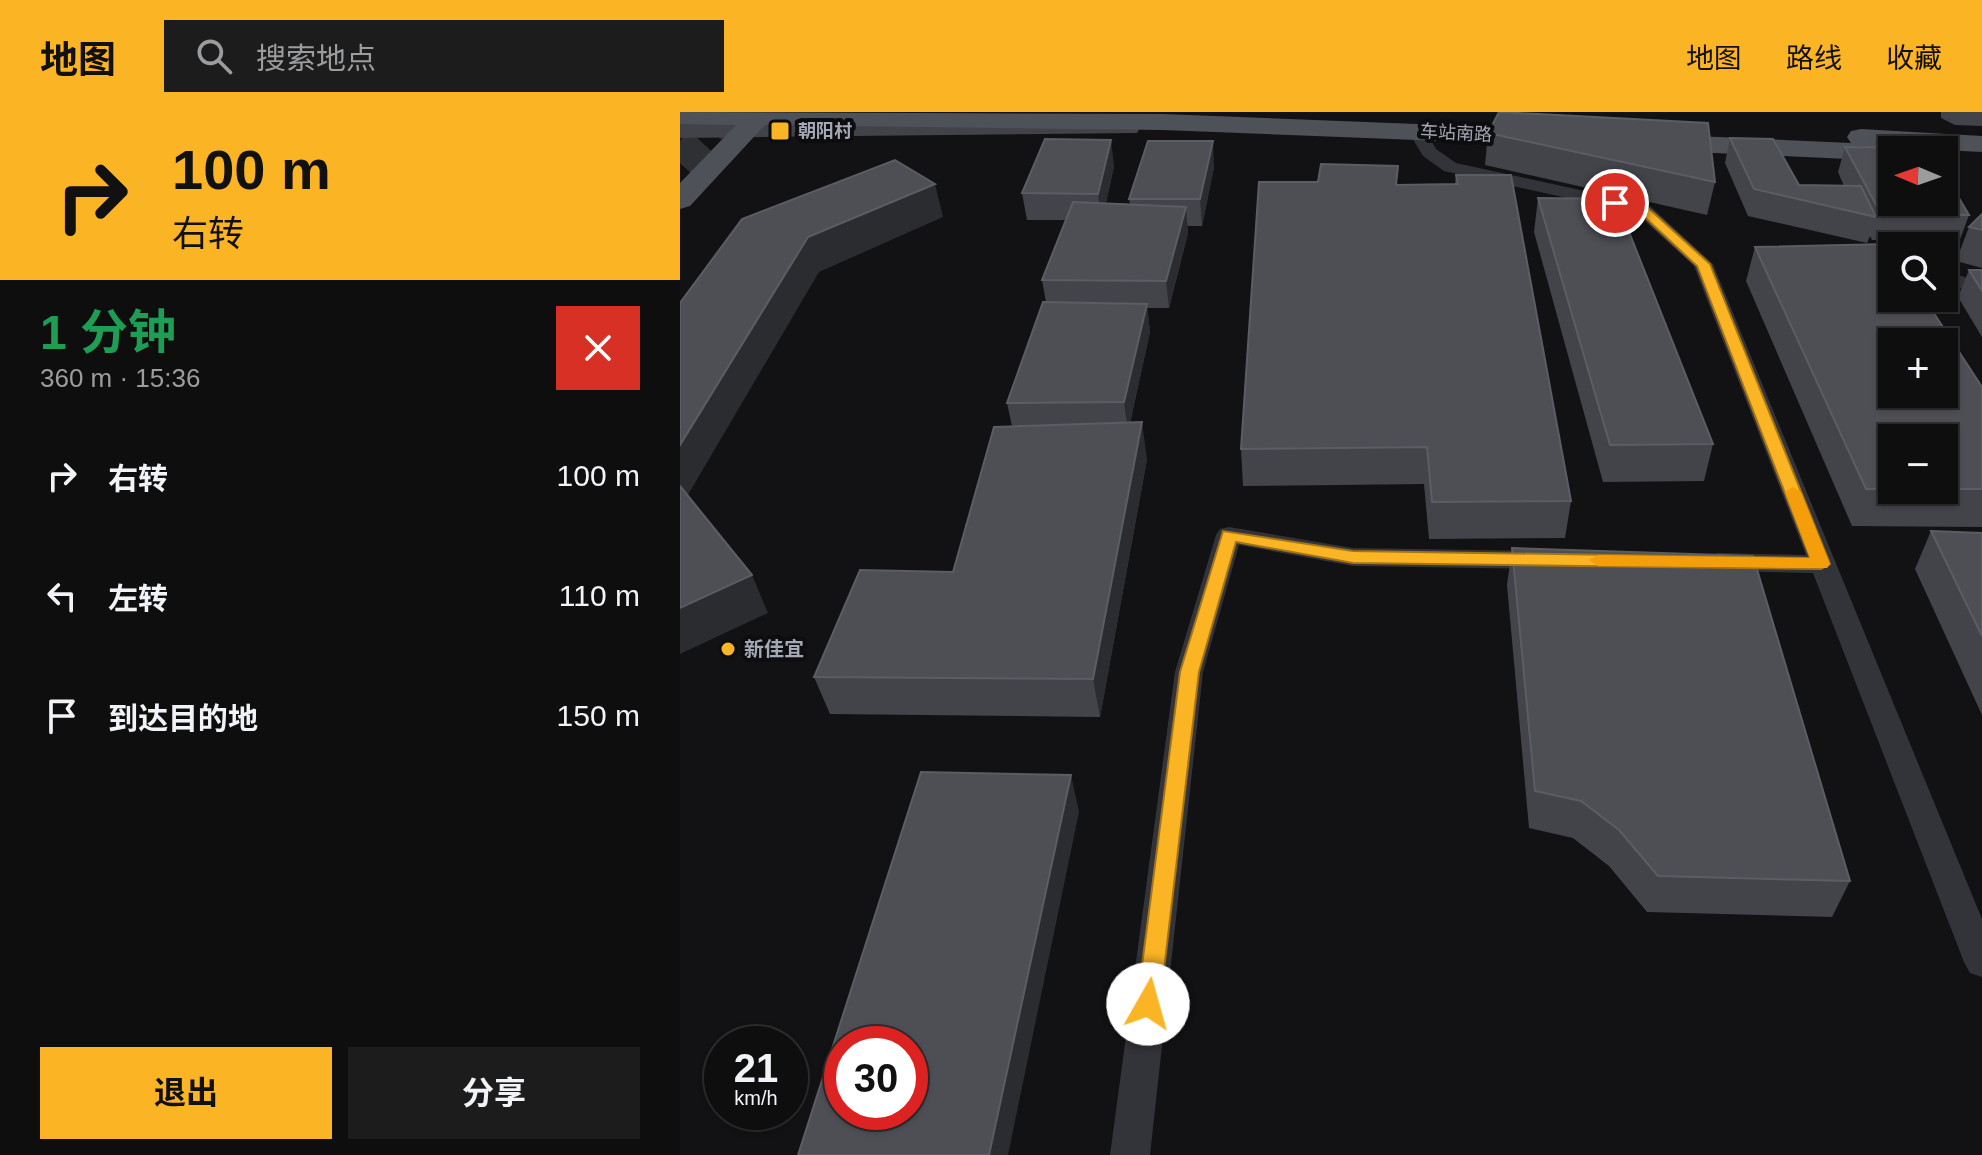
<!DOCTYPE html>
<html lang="zh">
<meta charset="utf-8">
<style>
body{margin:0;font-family:Arial,"Noto Sans SC",sans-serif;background:#1c1c1d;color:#f1f3f6;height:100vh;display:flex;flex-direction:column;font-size:30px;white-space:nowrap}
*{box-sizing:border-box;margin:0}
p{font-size:26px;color:#9b9c9e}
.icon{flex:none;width:44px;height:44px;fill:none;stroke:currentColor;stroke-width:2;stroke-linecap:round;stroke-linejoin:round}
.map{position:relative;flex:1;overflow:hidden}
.details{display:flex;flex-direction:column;background:#0e0e0f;width:680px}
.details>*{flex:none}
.guide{background:#fbb423;color:#111;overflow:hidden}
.needle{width:52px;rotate:272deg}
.controls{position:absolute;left:1198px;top:24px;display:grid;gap:16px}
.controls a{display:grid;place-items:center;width:80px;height:80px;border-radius:0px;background:#0e0e0f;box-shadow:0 2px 6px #0004,0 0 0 2px #2e2e2f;font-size:40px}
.speed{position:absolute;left:24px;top:914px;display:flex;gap:16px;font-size:40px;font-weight:700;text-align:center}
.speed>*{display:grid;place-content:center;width:104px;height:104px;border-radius:50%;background:#0e0e0f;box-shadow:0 2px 6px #0004,0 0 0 2px #2e2e2f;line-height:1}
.speed small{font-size:20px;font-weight:400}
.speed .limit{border:12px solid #d22;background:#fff;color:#111}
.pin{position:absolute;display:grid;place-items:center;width:68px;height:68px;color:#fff;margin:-34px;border:4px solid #fff;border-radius:50%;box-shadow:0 2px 8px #0007}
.me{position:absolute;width:88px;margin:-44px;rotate:7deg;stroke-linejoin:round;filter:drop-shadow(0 0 6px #0008)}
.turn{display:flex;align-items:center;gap:28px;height:168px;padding:0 40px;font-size:36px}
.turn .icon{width:104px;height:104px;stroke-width:2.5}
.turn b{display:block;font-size:56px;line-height:68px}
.round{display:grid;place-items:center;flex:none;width:84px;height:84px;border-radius:0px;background:#1c1c1d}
.head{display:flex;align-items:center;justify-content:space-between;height:136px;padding:0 40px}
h1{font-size:48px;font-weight:700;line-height:60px;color:#1e9e55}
.primary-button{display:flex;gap:16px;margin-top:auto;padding:16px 40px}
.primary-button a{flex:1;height:92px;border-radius:0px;background:#fbb423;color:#111;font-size:32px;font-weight:700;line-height:92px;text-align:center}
.primary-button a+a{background:#1c1c1d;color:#f1f3f6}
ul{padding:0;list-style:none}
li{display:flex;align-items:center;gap:24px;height:120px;padding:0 40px}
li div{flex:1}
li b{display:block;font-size:30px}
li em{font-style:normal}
header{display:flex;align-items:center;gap:48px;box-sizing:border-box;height:112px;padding:0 40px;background:#fbb423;color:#111}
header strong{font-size:38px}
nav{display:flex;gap:44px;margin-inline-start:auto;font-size:28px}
.search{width:560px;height:72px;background:#1c1c1d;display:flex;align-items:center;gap:20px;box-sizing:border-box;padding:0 28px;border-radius:0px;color:#9b9c9e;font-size:30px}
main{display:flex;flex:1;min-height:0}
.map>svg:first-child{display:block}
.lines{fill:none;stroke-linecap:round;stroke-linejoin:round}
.primary-tunnel{stroke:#2f3034;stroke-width:30;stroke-dasharray:30 15;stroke-linecap:butt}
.street{fill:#333439;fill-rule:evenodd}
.secondary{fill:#414349;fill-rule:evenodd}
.primary{fill:#4f5158;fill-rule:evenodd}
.wall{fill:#434449;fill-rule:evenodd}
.shaded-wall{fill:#2b2c2f}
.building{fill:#4e4f55;stroke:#5b5d64;stroke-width:2;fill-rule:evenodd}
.route{fill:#fbb423;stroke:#a37517;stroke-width:2}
.slow{fill:#f59e0b}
.poi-dot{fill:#fbb423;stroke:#0d0d0f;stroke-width:3}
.labels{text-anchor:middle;stroke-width:8;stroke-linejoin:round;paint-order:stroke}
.far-poi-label{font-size:18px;font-weight:bold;fill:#a3a8b5;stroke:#0d0d0f;text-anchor:start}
.far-street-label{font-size:18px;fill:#a3a8b5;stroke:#0d0d0f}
.poi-label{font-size:20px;font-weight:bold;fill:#a3a8b5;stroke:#0d0d0f;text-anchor:start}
</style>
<header>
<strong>地图</strong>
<div class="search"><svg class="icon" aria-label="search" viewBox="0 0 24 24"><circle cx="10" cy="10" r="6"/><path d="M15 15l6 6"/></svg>搜索地点</div>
<nav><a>地图</a><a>路线</a><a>收藏</a></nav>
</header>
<main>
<section class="details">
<div class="guide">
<div class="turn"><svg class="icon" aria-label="right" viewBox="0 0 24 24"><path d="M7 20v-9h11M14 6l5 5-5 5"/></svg><div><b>100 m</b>右转</div></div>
</div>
<div class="head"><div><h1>1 分钟</h1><p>360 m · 15:36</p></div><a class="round" style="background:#d93025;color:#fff"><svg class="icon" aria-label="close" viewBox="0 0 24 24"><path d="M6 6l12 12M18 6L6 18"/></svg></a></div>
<ul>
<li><svg class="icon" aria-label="right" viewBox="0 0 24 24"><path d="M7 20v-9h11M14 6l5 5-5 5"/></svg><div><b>右转</b></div><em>100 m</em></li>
<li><svg class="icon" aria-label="left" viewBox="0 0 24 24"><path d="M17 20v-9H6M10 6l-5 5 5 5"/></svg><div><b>左转</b></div><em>110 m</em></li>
<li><svg class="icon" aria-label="arrive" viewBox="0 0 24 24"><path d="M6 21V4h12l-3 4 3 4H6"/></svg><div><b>到达目的地</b></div><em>150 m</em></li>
</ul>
<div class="primary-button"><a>退出</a><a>分享</a></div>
</section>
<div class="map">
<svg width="1302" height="1043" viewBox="0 0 1302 1043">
<rect width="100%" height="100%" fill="#121214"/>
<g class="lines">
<polyline class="primary-tunnel" points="0,51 47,0"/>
<g class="street">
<polygon points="737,14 743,15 756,37 776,51 969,93 1033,152 1302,807 1302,865 1290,861 1284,850 1133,461 1038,459 1029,456 1025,450 1029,444 1038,441 1126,443 1014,154 956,101 764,59 743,44 728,19"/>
<polygon points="1267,160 1302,170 1302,182 1264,172"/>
<polygon points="549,415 673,436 869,439 878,442 882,448 878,454 869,457 673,454 559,433 523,560 470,1043 430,1043 495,560 536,423 540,417"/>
</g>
<polygon class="secondary" points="448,9 460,16 457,21 0,26 0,12"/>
<g class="primary">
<polygon points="0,0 483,2 865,17 875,19 879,25 875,31 865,33 483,18 85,13 10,94 0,97 0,71 56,13 0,12"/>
<polygon points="1181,17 1302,24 1302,40 1222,36 1224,38 1212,38 1212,49 970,38 960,36 956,30 960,24 970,22 1171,31 1167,25 1171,19"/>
</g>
</g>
<g class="wall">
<polygon points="1261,0 1302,0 1302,14 1275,13 1261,6"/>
<polygon points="808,21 1035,70 1027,103 805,53"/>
<polygon points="1050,26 1119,73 1164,74 1158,60 1165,35 1289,103 1279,130 1192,128 1190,124 1187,131 1068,104 1045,51"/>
<polygon points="434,54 426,91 450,92 449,87 534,55 522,114 507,114 508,121 489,196 467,196 470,220 450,311 467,347 420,605 150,602 134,565 273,460 332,314 327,291 366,190 362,168 386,108 347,108 342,81"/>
<polygon points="776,63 891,389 885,426 749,427 744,372 563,374 561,337 717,73 775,72"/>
<polygon points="858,86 1033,332 1024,369 923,370 854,120"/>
<polygon points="1302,102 1302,156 1276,149 1289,115"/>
<path d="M1075,135L1302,275V415L1172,414L1066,169ZM1212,326H1264V378H1212Z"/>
<polygon points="1289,158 1302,158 1302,225 1278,185"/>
<polygon points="1251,419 1302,421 1302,603 1235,457"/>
<polygon points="832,436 1170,769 1152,805 967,800 929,754 893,726 849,716 827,473"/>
</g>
<g class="shaded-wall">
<polygon points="431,28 434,54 422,109 418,82"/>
<polygon points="533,29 534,55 522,114 520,87"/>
<polygon points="255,72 263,105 139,160 2,393 0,389 0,333 128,125"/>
<polygon points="506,95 508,121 489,196 486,169"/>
<polygon points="467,192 470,220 448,319 444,290"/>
<polygon points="462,310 467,347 420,605 413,567"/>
<polygon points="72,463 88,501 0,542 0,496"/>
<polygon points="391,663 399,700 328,1043 309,1043"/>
</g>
<g class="building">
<polygon points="819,0 1028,11 1035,70 808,21"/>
<polygon points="1050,26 1093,27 1119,73 1181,74 1196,105 1074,77"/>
<polygon points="365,27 431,28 418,82 342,81"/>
<polygon points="468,29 533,29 520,87 449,87"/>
<polygon points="1165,35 1249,36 1250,38 1212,38 1212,90 1264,90 1264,61 1289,103 1201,102"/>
<polygon points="215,48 255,72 128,125 0,333 0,191 62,107"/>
<polygon points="641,52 718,54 716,73 778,72 776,63 831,63 891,389 752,390 747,335 561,337 579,70 638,70"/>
<polygon points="858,86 936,87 1033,332 930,333"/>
<polygon points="393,90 506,95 486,169 362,168"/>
<polygon points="1302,102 1302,118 1289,115"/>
<path d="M1208,132L1212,137V186H1244L1302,275V377H1264V326H1212V377H1186L1075,135ZM1212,230H1264V282H1212Z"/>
<polygon points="1289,158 1302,158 1302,179"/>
<polygon points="363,190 467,192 444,290 327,291"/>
<polygon points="462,310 413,567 134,565 180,458 273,460 314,315"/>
<polygon points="0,374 72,463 0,496"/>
<polygon points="1251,419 1302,421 1302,524"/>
<polygon points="832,436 1073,444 1170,769 978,764 939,718 901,689 855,679"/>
<path d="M241,660L391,663L309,1043H118ZM162,932H230V1000H162Z"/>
</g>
<polygon class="route" points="935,87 966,94 1030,152 1150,452 1141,457 673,451 556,430 519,560 480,892 477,900 468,903 460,900 457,892 500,560 543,419 673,439 1130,446 1017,154 958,99 930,93 930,88"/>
<polygon class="slow" points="1113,375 1121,380 1150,452 1147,456 918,454 909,448 918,443 1130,446 1105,380"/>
<g class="poi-dot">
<rect x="90" y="9" width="20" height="20" rx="4"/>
<circle cx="48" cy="537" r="8"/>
</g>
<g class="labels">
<g class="far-poi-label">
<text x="118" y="25">朝阳村</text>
</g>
<g class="far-street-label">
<text transform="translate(776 21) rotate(3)" y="6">车站南路</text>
</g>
<g class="poi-label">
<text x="64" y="544">新佳宜</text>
</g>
</g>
</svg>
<div class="controls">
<a><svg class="needle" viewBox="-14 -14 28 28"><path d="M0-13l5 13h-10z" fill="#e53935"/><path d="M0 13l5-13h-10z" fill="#9b9c9e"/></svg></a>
<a><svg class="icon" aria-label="search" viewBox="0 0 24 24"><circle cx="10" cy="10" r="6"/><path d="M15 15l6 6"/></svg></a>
<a>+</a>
<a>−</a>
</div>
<div class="speed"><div>21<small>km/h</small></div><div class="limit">30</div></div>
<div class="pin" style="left:935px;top:91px;background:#d93025"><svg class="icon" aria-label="arrive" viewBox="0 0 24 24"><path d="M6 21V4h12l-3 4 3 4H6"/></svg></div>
<svg class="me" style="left:468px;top:892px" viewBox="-20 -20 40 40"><circle r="19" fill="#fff"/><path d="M0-13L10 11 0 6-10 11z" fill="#fbb423"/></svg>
</div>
</main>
